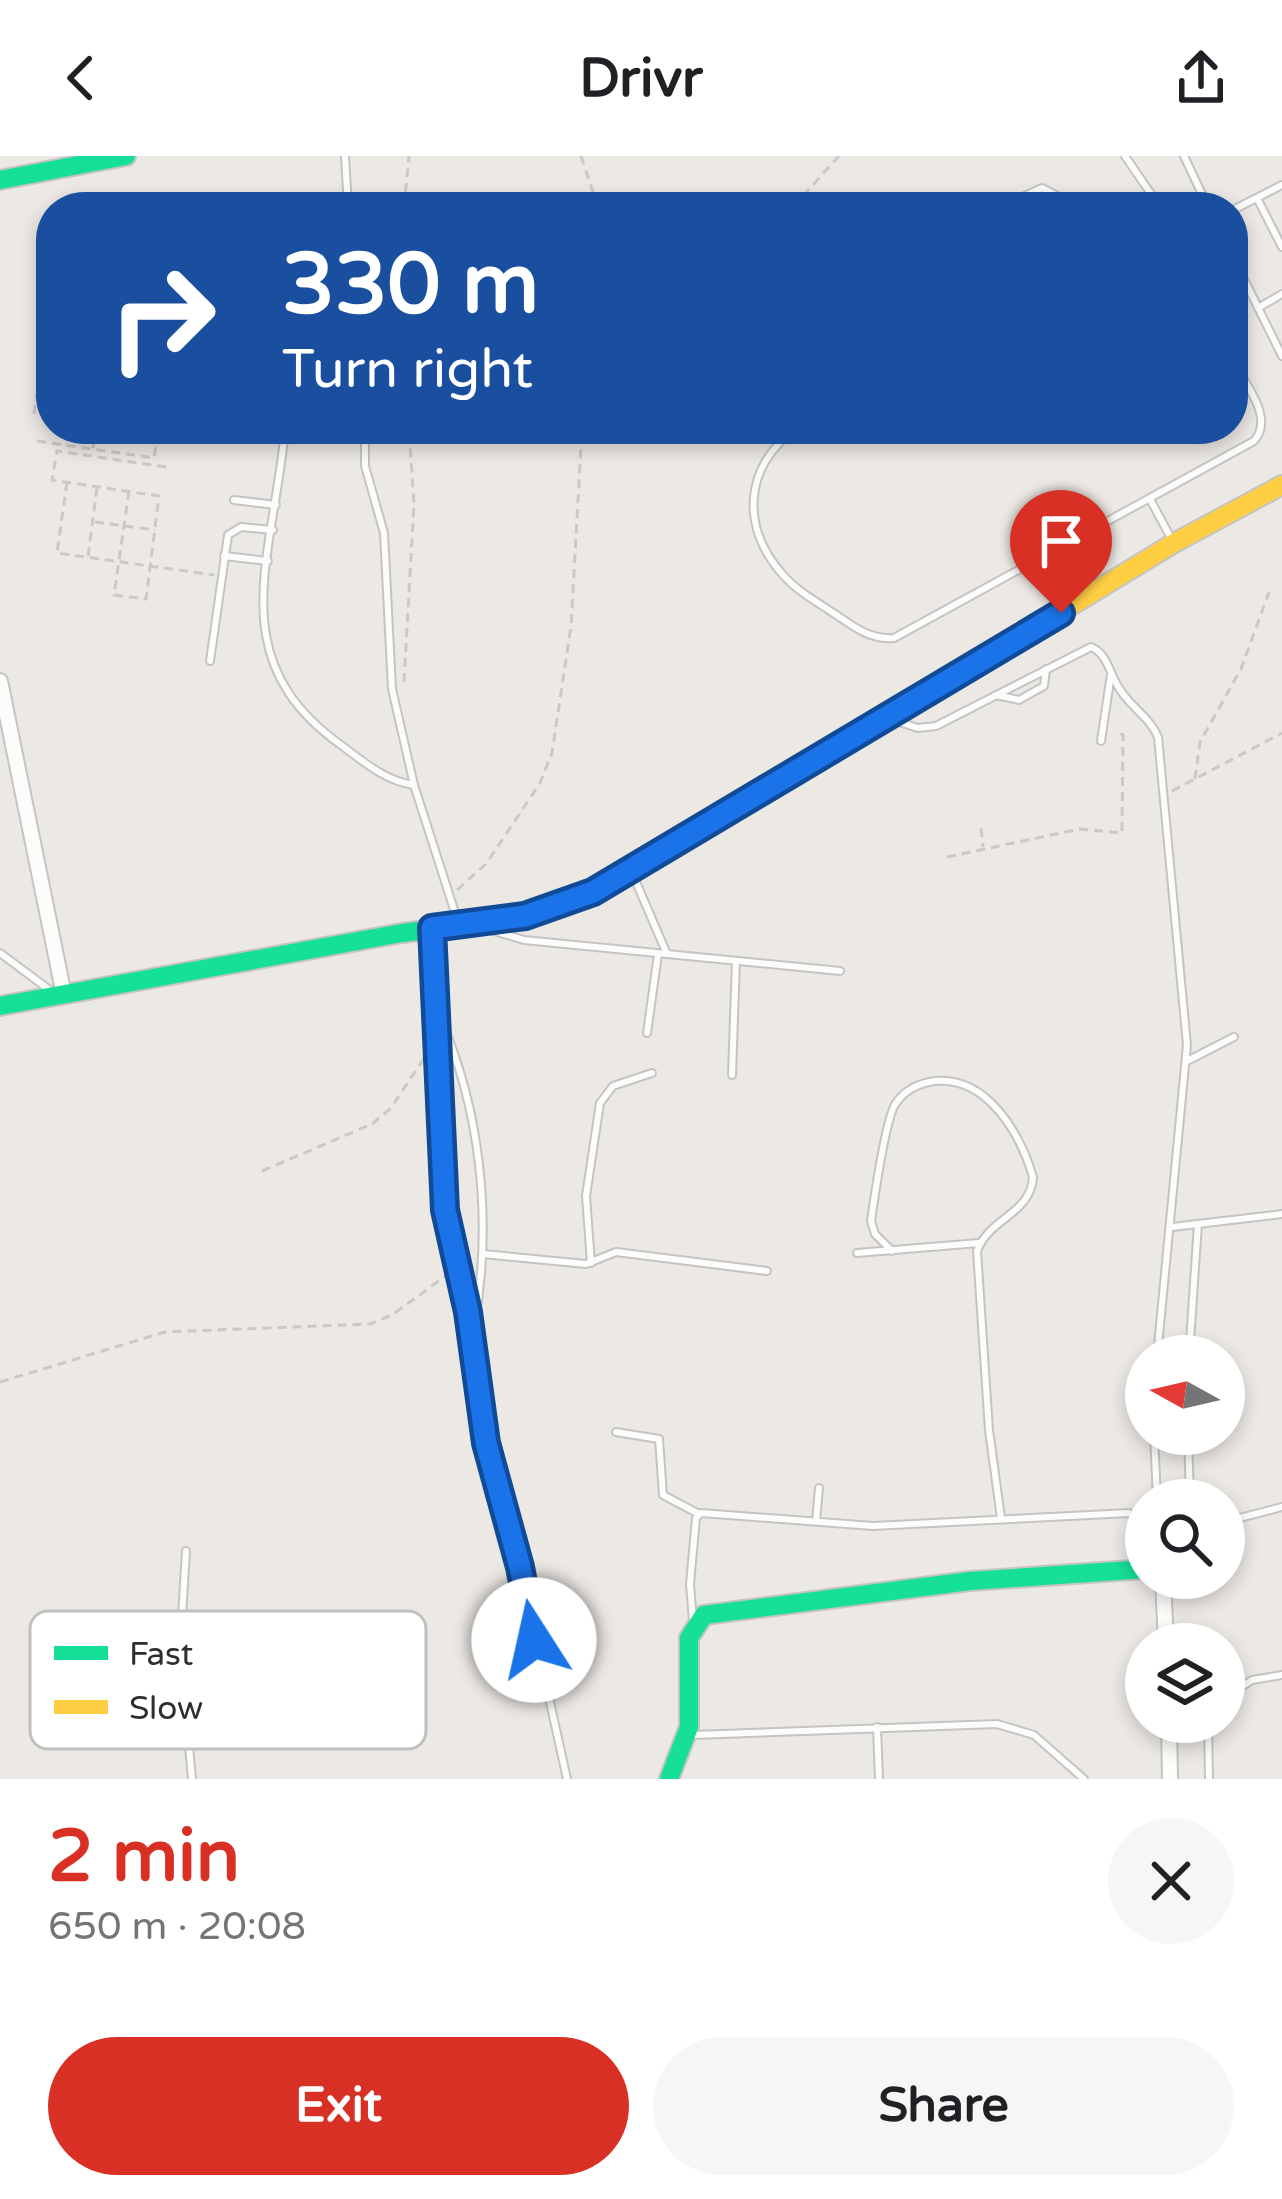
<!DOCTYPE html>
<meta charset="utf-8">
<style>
body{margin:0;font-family:"Varela Round",sans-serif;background:#f6f6f6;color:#202124;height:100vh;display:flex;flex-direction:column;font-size:45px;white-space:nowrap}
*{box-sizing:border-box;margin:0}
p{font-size:39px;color:#757577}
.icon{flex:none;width:66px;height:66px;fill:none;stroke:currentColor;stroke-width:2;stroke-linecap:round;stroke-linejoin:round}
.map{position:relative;height:1623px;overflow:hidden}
.side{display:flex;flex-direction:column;background:#fff;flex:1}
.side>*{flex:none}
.guide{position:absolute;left:36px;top:36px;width:1212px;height:252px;border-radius:48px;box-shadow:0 6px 18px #0003;background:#1a4fa0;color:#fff;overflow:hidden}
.needle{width:78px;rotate:278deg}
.tools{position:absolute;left:1125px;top:1179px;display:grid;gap:24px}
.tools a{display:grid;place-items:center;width:120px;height:120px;border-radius:50%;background:#fff;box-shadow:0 6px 18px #0003;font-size:60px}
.pin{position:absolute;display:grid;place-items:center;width:102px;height:102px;color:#fff;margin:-123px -51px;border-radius:50% 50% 50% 0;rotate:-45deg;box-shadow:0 0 12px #0007}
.pin .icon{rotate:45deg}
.me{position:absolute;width:132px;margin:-66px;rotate:350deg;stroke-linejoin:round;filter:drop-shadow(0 0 9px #0008)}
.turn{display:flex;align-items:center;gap:42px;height:252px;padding:0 48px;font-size:54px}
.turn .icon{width:156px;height:156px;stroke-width:2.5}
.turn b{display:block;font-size:84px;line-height:102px}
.round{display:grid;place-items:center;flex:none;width:126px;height:126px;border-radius:63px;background:#f6f6f6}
.headline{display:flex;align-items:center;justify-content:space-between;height:204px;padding:0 48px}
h1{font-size:72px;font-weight:800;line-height:90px;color:#d93025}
.action{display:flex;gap:24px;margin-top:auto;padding:24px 48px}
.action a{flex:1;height:138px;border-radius:72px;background:#d93025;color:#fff;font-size:48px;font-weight:800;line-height:138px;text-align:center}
.action a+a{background:#f6f6f6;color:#202124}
header{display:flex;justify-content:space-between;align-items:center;height:156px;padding:0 48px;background:#fff;font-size:54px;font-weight:800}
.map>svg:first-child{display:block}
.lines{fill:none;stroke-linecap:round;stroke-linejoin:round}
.lane-casing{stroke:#c5c4c5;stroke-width:10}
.street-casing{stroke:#c5c4c5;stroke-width:18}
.fast-casing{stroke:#c5c4c5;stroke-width:22}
.slow-casing{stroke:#c5c4c5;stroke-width:22}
.path{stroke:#c9c9c8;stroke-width:3;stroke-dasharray:9 6;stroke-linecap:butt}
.lane{stroke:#fcfcfb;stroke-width:6}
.street{stroke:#fcfcfb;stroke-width:14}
.fast{stroke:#16e098;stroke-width:18}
.slow{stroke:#ffcf43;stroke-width:18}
.route-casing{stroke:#114b97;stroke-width:30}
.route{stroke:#1a73e8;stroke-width:21}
.key{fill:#fff;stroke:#c0c0c0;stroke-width:3}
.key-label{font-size:33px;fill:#2e2e2e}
</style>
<header><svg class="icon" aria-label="back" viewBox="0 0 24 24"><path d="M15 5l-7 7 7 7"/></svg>Drivr<svg class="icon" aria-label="share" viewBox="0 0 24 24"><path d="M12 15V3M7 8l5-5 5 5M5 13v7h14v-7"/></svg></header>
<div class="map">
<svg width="1282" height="1623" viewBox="0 0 1282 1623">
<rect width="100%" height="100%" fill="#ece8e4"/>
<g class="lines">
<defs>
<g id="lane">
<polyline points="345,0 348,51"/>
<polyline points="1125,0 1160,51"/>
<polyline points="1184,0 1208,51"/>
<polyline points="1257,42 1282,91"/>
<polyline points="1000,51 1042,32 1078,51"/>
<polyline points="1233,54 1282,29"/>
<polyline points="1233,101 1282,200"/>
<polyline points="1258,152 1282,138"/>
<path d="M267,273L279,276L284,283C271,406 223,505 341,589C364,606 385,625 414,629"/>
<polyline points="365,273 365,310 384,377 392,533 414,629 458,766"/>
<path d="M796,273C744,310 740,371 783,419C797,435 817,446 835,458C854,471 870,484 894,482L1254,285C1275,262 1245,228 1233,205"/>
<polyline points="234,344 276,349"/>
<polyline points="1151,345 1172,384"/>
<polyline points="224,400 268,405"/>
<polyline points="210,505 228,379 241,371 273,374"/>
<polyline points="996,539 1019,544 1044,530 1046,513"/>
<path d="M893,564L918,572L936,570L1091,491C1108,498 1109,517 1119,532C1130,551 1149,560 1158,581L1187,889L1157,1200"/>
<polyline points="1101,585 1111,518"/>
<polyline points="633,719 667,798"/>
<polyline points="484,772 524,784 840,815"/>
<polyline points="432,777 445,1053 468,1156 486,1287 520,1411 567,1623"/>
<polyline points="0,797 55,838"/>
<path d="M437,855C481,951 493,1066 474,1170"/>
<polyline points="647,877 658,798"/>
<polyline points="1187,905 1234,881"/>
<polyline points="732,919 736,805"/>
<polyline points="1172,1071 1282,1058"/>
<path d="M892,1095L875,1078L871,1065C874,1044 886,961 896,947C905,934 920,927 935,925C987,920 1020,977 1033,1021C1031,1058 989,1062 977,1095L989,1274L1001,1362"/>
<polyline points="857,1097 979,1087"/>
<polyline points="483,1098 586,1108 616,1096 767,1115"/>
<polyline points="591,1107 586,1040 600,947 613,930 652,917"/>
<polyline points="1189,1200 1198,1068"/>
<polyline points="616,1276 659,1283 663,1339 699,1358"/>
<polyline points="1154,1278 1157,1344"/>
<polyline points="1188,1278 1190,1344"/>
<polyline points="816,1365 819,1332"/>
<polyline points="1224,1366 1282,1351"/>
<polyline points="186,1395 180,1492 192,1623"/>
<polyline points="693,1465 690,1428 696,1362 701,1357 873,1370 1129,1357 1137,1363 1146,1403"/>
<polyline points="1224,1542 1252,1524 1282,1519"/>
<polyline points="1208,1566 1209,1623"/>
<polyline points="877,1571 879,1623"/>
<polyline points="693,1579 997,1568 1034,1579 1084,1623"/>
</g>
<g id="street">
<polyline points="0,525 64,839"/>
<polyline points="1163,1422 1166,1488"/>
<polyline points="1169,1566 1170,1623"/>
</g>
<g id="fast">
<polyline points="0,24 126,0"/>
<polyline points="0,850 402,777 500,765 571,746 677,688 1028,476"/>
<polyline points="669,1623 689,1571 689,1482 704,1459 970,1425 1146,1413"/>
</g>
<polyline id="slow" points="1028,476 1174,387 1282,329"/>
</defs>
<use href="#lane" class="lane-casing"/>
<use href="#street" class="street-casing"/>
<use href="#fast" class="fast-casing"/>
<use href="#slow" class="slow-casing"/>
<g class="path">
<polyline points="581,0 598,51"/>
<polyline points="404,51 409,0"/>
<polyline points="793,51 839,0"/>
<polyline points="38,244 51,246"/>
<polyline points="34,258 51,150"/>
<polyline points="37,285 154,302 158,273"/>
<polyline points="93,292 95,273"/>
<polyline points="67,326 57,397 214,419"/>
<polyline points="129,335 114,439 146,443 159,340 52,324 57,295 166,311"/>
<polyline points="95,366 155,374"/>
<polyline points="88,400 97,332"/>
<polyline points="404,526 414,347 409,273"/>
<polyline points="1195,623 1200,586 1241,513 1269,436"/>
<polyline points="1172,635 1282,577"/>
<polyline points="981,672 983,691"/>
<polyline points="947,701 1080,673 1122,677 1123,579 1116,575"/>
<polyline points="457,734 486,708 540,627 552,597 571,470 582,273"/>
<polyline points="262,1015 372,968 391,952 426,899"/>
<polyline points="0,1226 165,1176 370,1168 392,1159 451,1116"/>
</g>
<use href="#lane" class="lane"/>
<use href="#street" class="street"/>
<use href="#fast" class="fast"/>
<use href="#slow" class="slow"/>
</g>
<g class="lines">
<defs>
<polyline id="route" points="534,1484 520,1411 486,1287 468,1156 445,1054 432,772 525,760 593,736 1061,457"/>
</defs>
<use href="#route" class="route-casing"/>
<use href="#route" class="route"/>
</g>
<rect x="30" y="1455" width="396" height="138" rx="18" class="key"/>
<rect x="54" y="1490" width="54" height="14" fill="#16e098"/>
<rect x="54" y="1544" width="54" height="14" fill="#ffcf43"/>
<g class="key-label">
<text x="129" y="1509">Fast</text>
<text x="129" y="1563">Slow</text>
</g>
</svg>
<div class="tools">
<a><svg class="needle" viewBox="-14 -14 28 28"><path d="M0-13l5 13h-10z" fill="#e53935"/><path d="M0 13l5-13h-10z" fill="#757577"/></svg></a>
<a><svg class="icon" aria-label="search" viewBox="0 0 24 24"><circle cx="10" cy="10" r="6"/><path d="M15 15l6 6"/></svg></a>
<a><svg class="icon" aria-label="layers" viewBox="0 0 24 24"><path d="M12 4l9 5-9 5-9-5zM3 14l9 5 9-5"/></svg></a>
</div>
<div class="pin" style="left:1061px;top:457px;background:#d93025"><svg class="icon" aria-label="arrive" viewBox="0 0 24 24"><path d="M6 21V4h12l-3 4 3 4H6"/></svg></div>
<svg class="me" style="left:534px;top:1484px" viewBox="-20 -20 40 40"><circle r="19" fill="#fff"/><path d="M0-13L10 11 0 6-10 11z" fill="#1a73e8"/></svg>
<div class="guide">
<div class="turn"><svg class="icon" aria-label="right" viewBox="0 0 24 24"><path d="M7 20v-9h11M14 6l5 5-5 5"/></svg><div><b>330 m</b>Turn right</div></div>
</div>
</div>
<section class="side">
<div class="headline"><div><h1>2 min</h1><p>650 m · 20:08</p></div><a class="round"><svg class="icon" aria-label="close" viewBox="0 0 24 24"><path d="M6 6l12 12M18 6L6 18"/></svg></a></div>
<div class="action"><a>Exit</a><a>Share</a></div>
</section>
